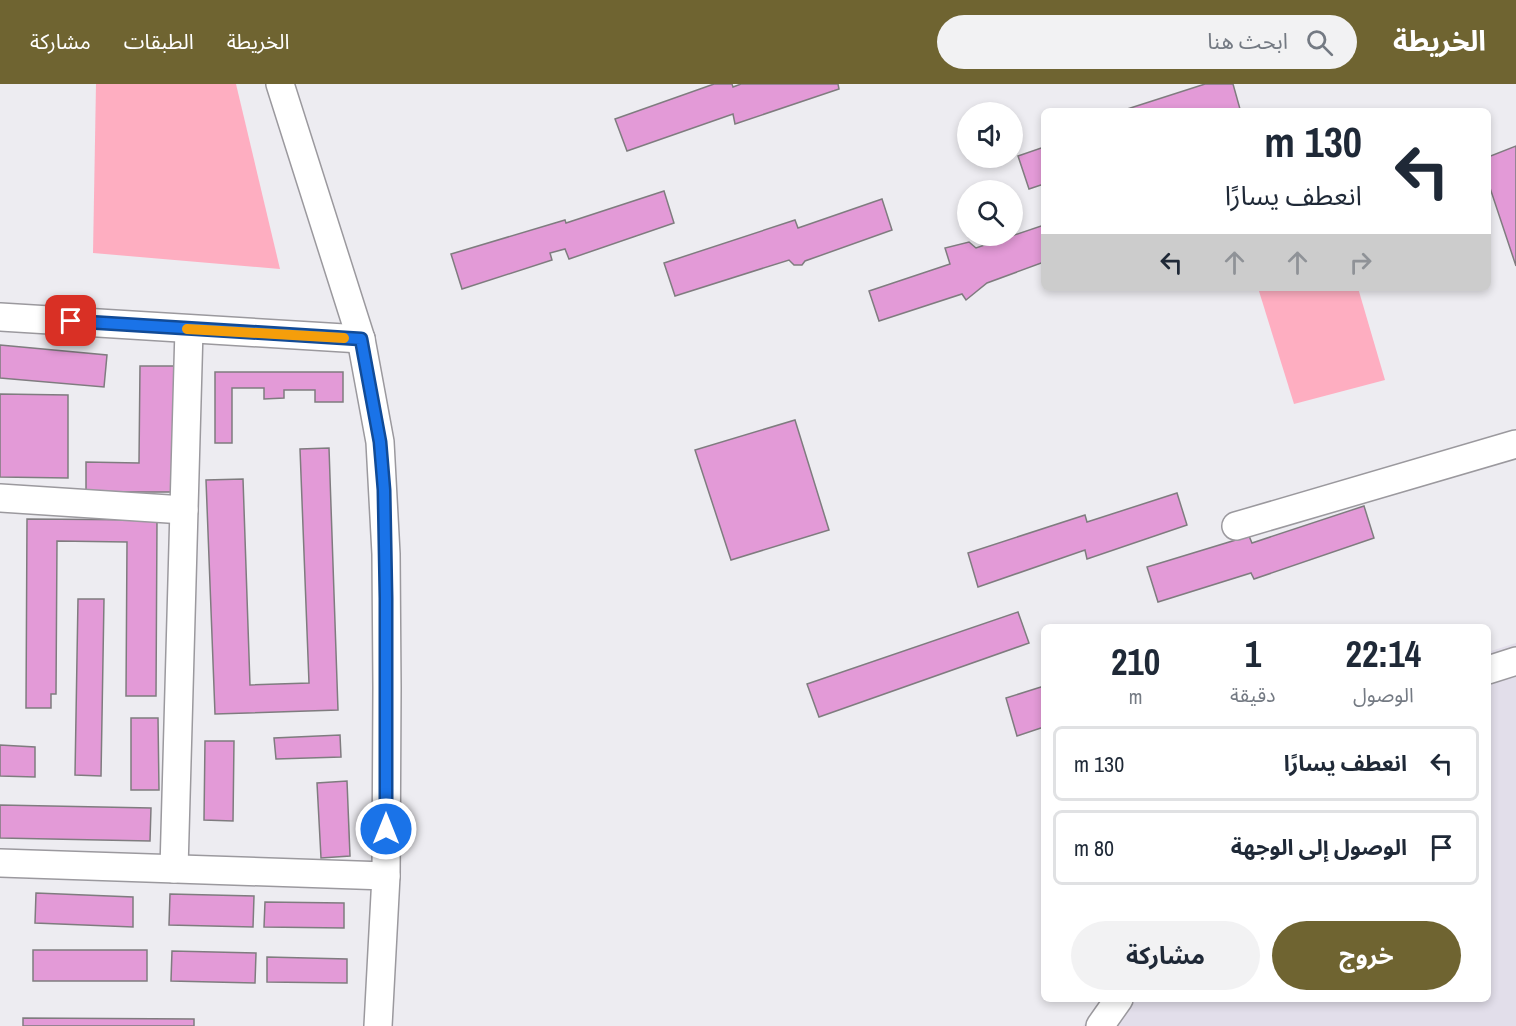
<!DOCTYPE html>
<html lang="ar">
<meta charset="utf-8">
<style>
body{margin:0;font-family:"Archivo Narrow","Noto Sans Arabic",sans-serif;background:#f2f2f3;color:#1f2937;direction:rtl;height:100vh;display:flex;flex-direction:column;font-size:22px;white-space:nowrap}
*{box-sizing:border-box;margin:0}
p{font-size:20px;color:#747a83}
.icon{flex:none;width:33px;height:33px;fill:none;stroke:currentColor;stroke-width:2;stroke-linecap:round;stroke-linejoin:round}
.map{position:relative;flex:1;overflow:hidden;direction:ltr}
.details{position:absolute;left:1041px;top:540px;width:450px;height:378px;display:flex;flex-direction:column;background:#fff;border-radius:9px;box-shadow:0 3px 9px #0003;direction:rtl}
.details>*{flex:none}
.top-card{position:absolute;left:1041px;top:24px;width:450px;height:183px;border-radius:9px;box-shadow:0 3px 9px #0003;direction:rtl;background:#fff;color:#1f2937;overflow:hidden}
.controls{position:absolute;left:957px;top:18px;display:grid;gap:12px}
.controls a{display:grid;place-items:center;width:66px;height:66px;border-radius:50%;background:#fff;box-shadow:0 3px 9px #0003;font-size:30px}
.pin{position:absolute;display:grid;place-items:center;width:51px;height:51px;color:#fff;margin:-26px;border-radius:12px;box-shadow:0 3px 9px #0006}
.me{position:absolute;width:66px;margin:-33px;rotate:0deg;stroke-linejoin:round;filter:drop-shadow(0 0 4px #0008)}
.turn{display:flex;align-items:center;gap:21px;height:126px;padding:0 30px;font-size:27px}
.turn .icon{width:78px;height:78px;stroke-width:2.5}
.turn b{display:block;font-size:42px;line-height:51px}
.lanes{display:flex;align-items:center;height:57px;padding:0 30px;background:#0003;justify-content:center;gap:30px;direction:ltr}
.lanes .off{opacity:.35}
.eta{display:flex;justify-content:space-evenly;align-items:center;height:102px;text-align:center}
.eta b{font-size:36px;font-weight:700;line-height:42px}
.button{display:flex;gap:12px;margin-top:auto;padding:12px 30px}
.button a{flex:1;height:69px;border-radius:36px;background:#6f6431;color:#fff;font-size:24px;font-weight:700;line-height:69px;text-align:center}
.button a+a{background:#f2f2f3;color:#1f2937}
ul{padding:0;list-style:none}
li{display:flex;align-items:center;gap:18px;height:75px;margin:0 12px 9px;padding:0 18px;border:3px solid #e0e1e3;border-radius:9px}
li div{flex:1}
li b{display:block;font-size:22px}
li em{font-style:normal}
header{display:flex;align-items:center;gap:36px;box-sizing:border-box;height:84px;padding:0 30px;background:#6f6431;color:#fff}
header strong{font-size:28px}
nav{display:flex;gap:33px;margin-inline-start:auto;font-size:21px}
.search{width:420px;height:54px;background:#f2f2f3;display:flex;align-items:center;gap:15px;box-sizing:border-box;padding:0 21px;border-radius:33px;color:#747a83;font-size:22px}
.map>svg:first-child{display:block}
.built{fill:#e2deea}
.green{fill:#feaec1}
.building{fill:#e39ad7;stroke:#7f7c7f;stroke-width:1.5}
.lines{fill:none;stroke-linecap:round;stroke-linejoin:round}
.minor-casing{stroke:#9b999e;stroke-width:30}
.minor{stroke:#fff;stroke-width:27}
.route-casing{stroke:#114b97;stroke-width:15}
.route{stroke:#1a73e8;stroke-width:10}
.slow{stroke:#f59e0b;stroke-width:10}
</style>
<header>
<strong>الخريطة</strong>
<div class="search"><svg class="icon" aria-label="search" viewBox="0 0 24 24"><circle cx="10" cy="10" r="6"/><path d="M15 15l6 6"/></svg>ابحث هنا</div>
<nav><a>الخريطة</a><a>الطبقات</a><a>مشاركة</a></nav>
</header>
<div class="map">
<svg width="1516" height="942" viewBox="0 0 1516 942">
<rect width="100%" height="100%" fill="#edecf1"/>
<polygon class="built" points="1516,559 1516,942 1083,942 1103,915 1488,915 1488,568"/>
<g class="green">
<polygon points="96,0 236,0 280,185 93,169"/>
<polygon points="1258,204 1358,204 1385,296 1294,320"/>
</g>
<g class="building">
<polygon points="714,0 732,0 733,3 741,0 838,0 839,5 735,40 733,30 627,67 615,35"/>
<polygon points="1205,0 1233,0 1240,25 1235,27 1121,27"/>
<polygon points="1516,62 1516,182 1488,98 1488,73"/>
<polygon points="1044,63 1044,100 1029,105 1018,72"/>
<polygon points="664,107 674,139 569,175 565,165 550,169 552,176 462,205 451,170 565,136 566,139"/>
<polygon points="882,115 892,146 805,177 802,181 794,181 789,176 675,212 664,179 795,136 798,144"/>
<polygon points="1044,141 1044,178 987,199 966,216 962,210 879,237 869,207 950,180 945,164 969,158 976,164"/>
<polygon points="0,261 107,271 104,303 0,294"/>
<polygon points="140,282 177,282 176,408 86,408 86,378 139,379"/>
<polygon points="215,288 343,288 343,318 315,318 315,306 284,306 284,314 264,315 264,304 232,304 232,359 215,359"/>
<polygon points="0,310 68,311 68,394 0,393"/>
<polygon points="795,336 829,446 731,476 695,366"/>
<polygon points="329,364 338,626 215,630 206,396 243,395 250,601 309,599 300,365"/>
<polygon points="1177,409 1187,441 1087,475 1085,466 978,503 968,469 1085,431 1087,438"/>
<polygon points="1364,422 1374,454 1254,495 1251,489 1158,518 1147,483 1249,452 1252,459"/>
<polygon points="27,435 157,436 156,612 126,612 127,458 57,457 56,610 51,610 51,624 26,624"/>
<polygon points="78,515 104,515 101,692 75,691"/>
<polygon points="1018,528 1029,559 819,633 807,600"/>
<polygon points="1044,602 1044,643 1017,652 1006,614"/>
<polygon points="131,634 158,634 159,706 131,706"/>
<polygon points="340,651 341,673 276,675 274,654"/>
<polygon points="205,657 234,657 233,737 204,736"/>
<polygon points="0,661 35,663 35,693 0,692"/>
<polygon points="347,697 350,772 321,774 317,699"/>
<polygon points="0,721 151,724 150,757 0,754"/>
<polygon points="36,809 133,813 133,843 35,839"/>
<polygon points="170,810 254,812 253,843 169,841"/>
<polygon points="265,818 344,819 344,844 264,843"/>
<rect x="33" y="866" width="114" height="31"/>
<polygon points="172,867 256,869 255,899 171,897"/>
<polygon points="267,873 347,875 347,899 267,898"/>
<polygon points="23,934 194,935 194,942 23,942"/>
</g>
<g class="lines">
<defs>
<g id="minor">
<polyline points="280,0 361,255 380,358 386,470 387,604 386,792 378,942"/>
<polyline points="0,233 361,255"/>
<polyline points="0,414 184,426"/>
<polyline points="1236,442 1516,360"/>
<polyline points="1488,586 1516,577"/>
<polyline points="0,779 386,792"/>
<polyline points="174,785 189,245"/>
<polyline points="1100,942 1119,915"/>
</g>
</defs>
<use href="#minor" class="minor-casing"/>
<use href="#minor" class="minor"/>
</g>
<g class="lines">
<defs>
<polyline id="route" points="71,237 361,255 380,358 384,406 386,514 386,745"/>
</defs>
<use href="#route" class="route-casing"/>
<use href="#route" class="route"/>
<polyline class="slow" points="187,245 344,254"/>
</g>
</svg>
<div class="controls">
<a><svg class="icon" aria-label="sound" viewBox="0 0 24 24"><path d="M4 9h4l5-4v14l-5-4H4zM17 9q2 3 0 6"/></svg></a>
<a><svg class="icon" aria-label="search" viewBox="0 0 24 24"><circle cx="10" cy="10" r="6"/><path d="M15 15l6 6"/></svg></a>
</div>
<div class="pin" style="left:71px;top:237px;background:#d93025"><svg class="icon" aria-label="arrive" viewBox="0 0 24 24"><path d="M6 21V4h12l-3 4 3 4H6"/></svg></div>
<svg class="me" style="left:386px;top:745px" viewBox="-20 -20 40 40"><circle r="17" fill="#1a73e8" stroke="#fff" stroke-width="3"/><path d="M0-11L8 9 0 5-8 9z" fill="#fff"/></svg>
<div class="top-card">
<div class="turn"><svg class="icon" aria-label="left" viewBox="0 0 24 24"><path d="M17 20v-9H6M10 6l-5 5 5 5"/></svg><div><b>130 m</b>انعطف يسارًا</div></div>
<div class="lanes"><svg class="icon" aria-label="left" viewBox="0 0 24 24"><path d="M17 20v-9H6M10 6l-5 5 5 5"/></svg><svg class="icon off" aria-label="ahead" viewBox="0 0 24 24"><path d="M12 20V5M6 11l6-6 6 6"/></svg><svg class="icon off" aria-label="ahead" viewBox="0 0 24 24"><path d="M12 20V5M6 11l6-6 6 6"/></svg><svg class="icon off" aria-label="right" viewBox="0 0 24 24"><path d="M7 20v-9h11M14 6l5 5-5 5"/></svg></div>
</div>
<section class="details">
<div class="eta">
<div><b>22:14</b><p>الوصول</p></div>
<div><b>1</b><p>دقيقة</p></div>
<div><b>210</b><p>m</p></div>
</div>
<ul>
<li><svg class="icon" aria-label="left" viewBox="0 0 24 24"><path d="M17 20v-9H6M10 6l-5 5 5 5"/></svg><div><b>انعطف يسارًا</b></div><em>130 m</em></li>
<li><svg class="icon" aria-label="arrive" viewBox="0 0 24 24"><path d="M6 21V4h12l-3 4 3 4H6"/></svg><div><b>الوصول إلى الوجهة</b></div><em>80 m</em></li>
</ul>
<div class="button"><a>خروج</a><a>مشاركة</a></div>
</section>
</div>
